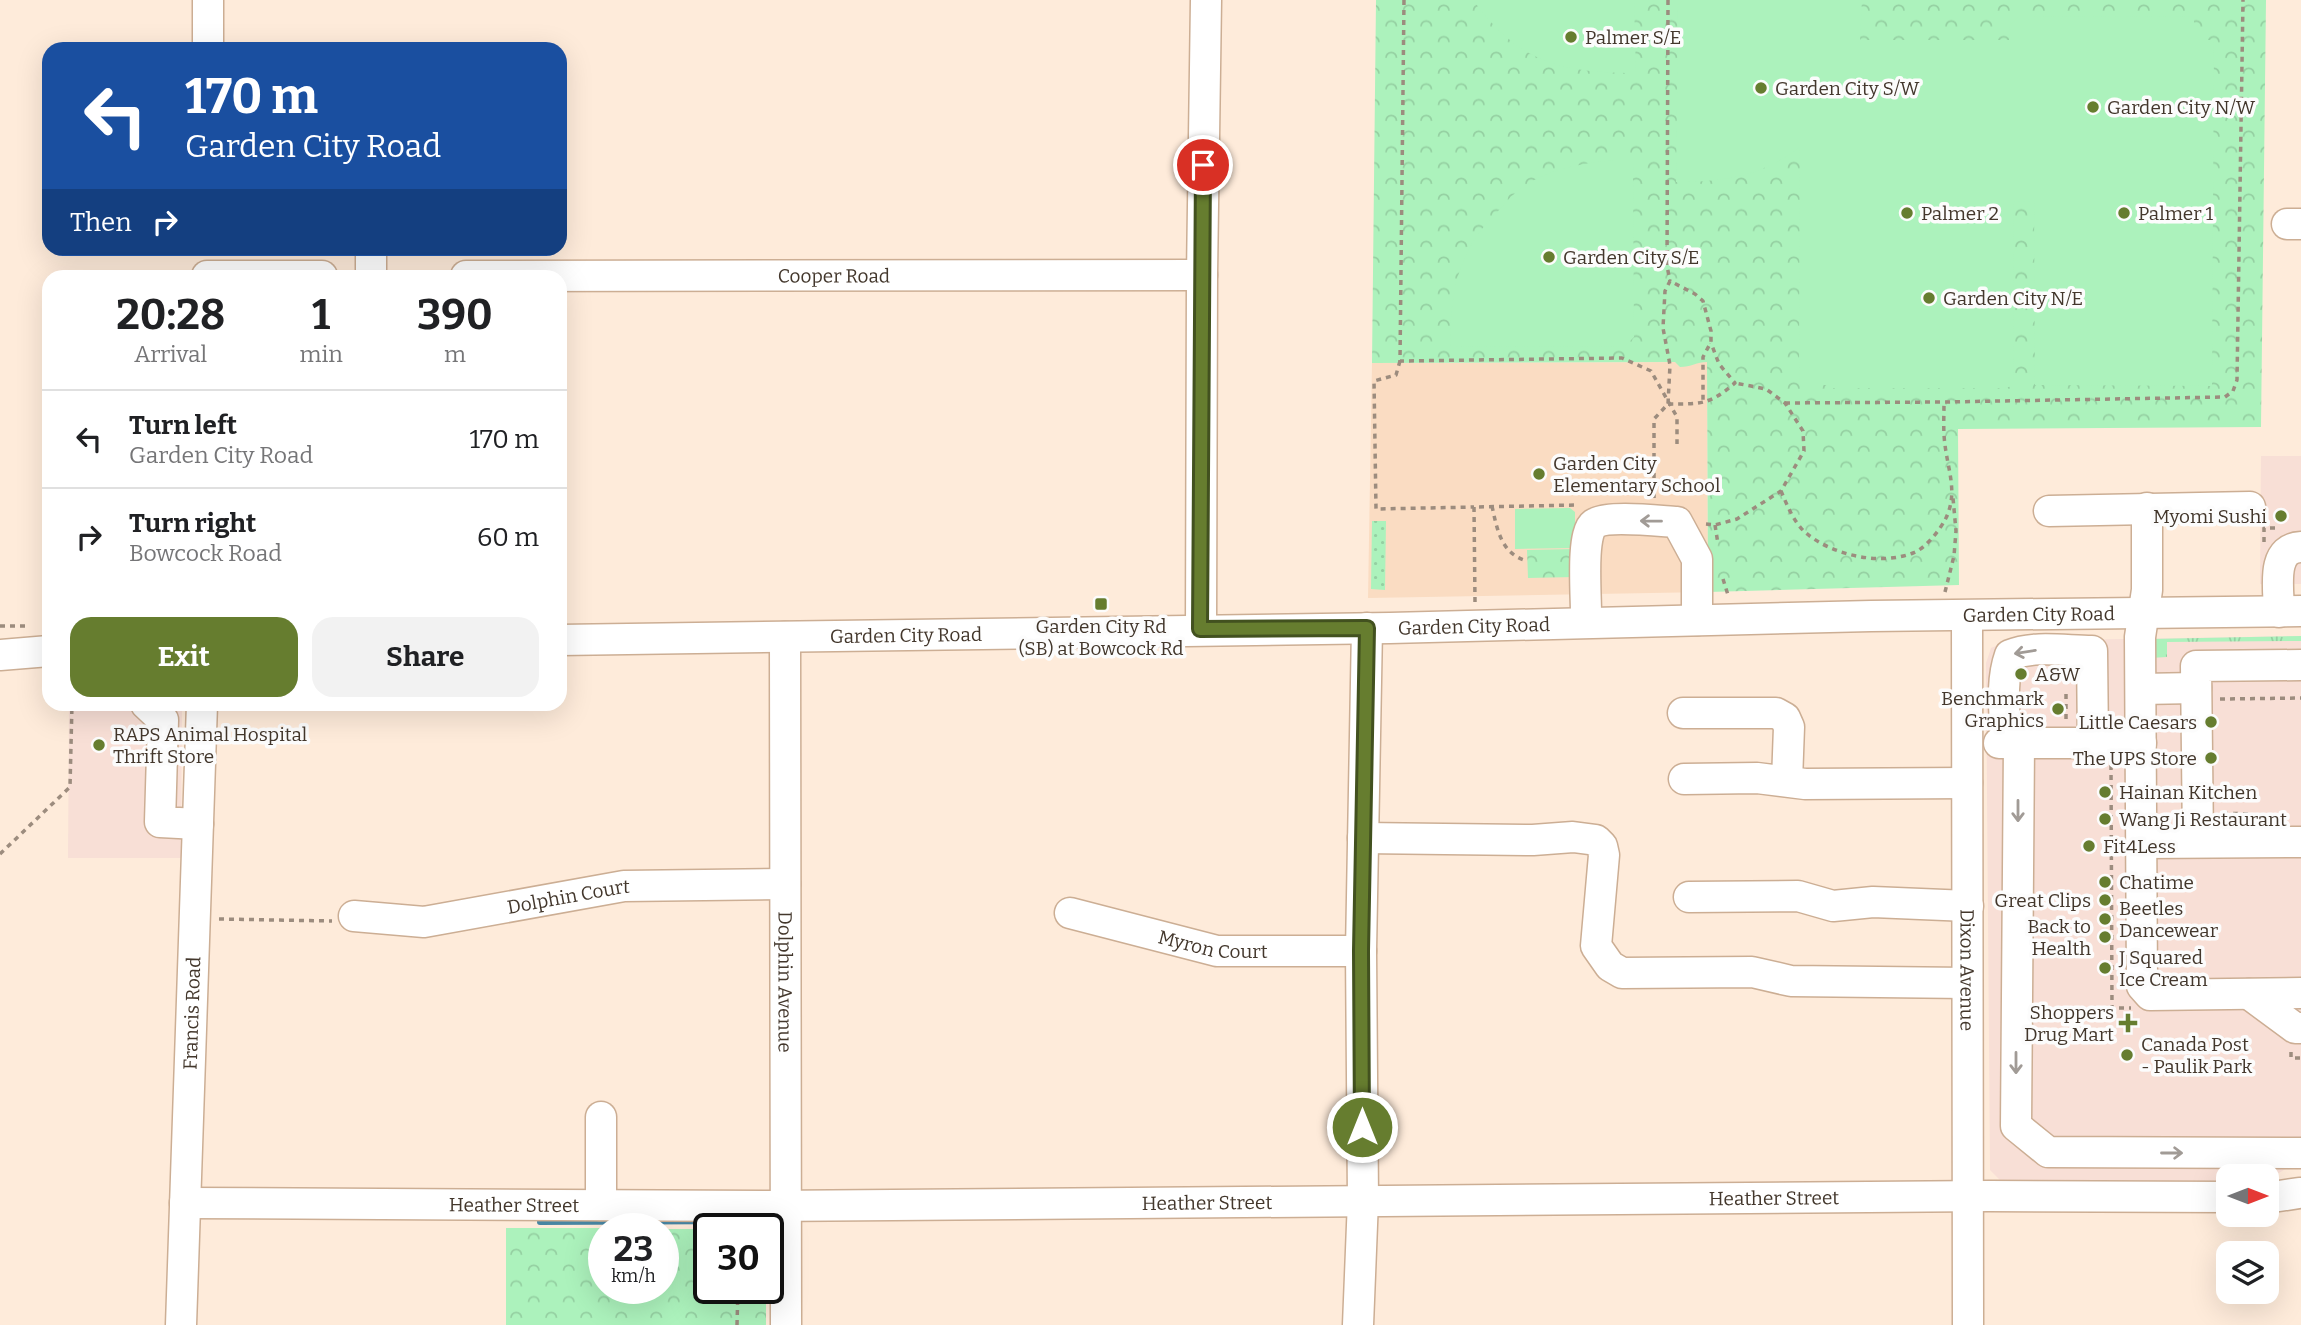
<!DOCTYPE html>
<style>
body{margin:0;font-family:Bitter,serif;background:#f2f2f2;color:#202124;height:100vh;display:flex;flex-direction:column;font-size:26px;white-space:nowrap}
*{box-sizing:border-box;margin:0}
p{font-size:23px;color:#757577}
.icon{flex:none;width:38px;height:38px;fill:none;stroke:currentColor;stroke-width:2;stroke-linecap:round;stroke-linejoin:round}
.map{position:relative;flex:1;overflow:hidden}
.panel{position:absolute;left:42px;top:270px;width:525px;height:441px;display:flex;flex-direction:column;background:#fff;border-radius:21px;box-shadow:0 7px 28px #0002}
.panel>*{flex:none}
.top-card{position:absolute;left:42px;top:42px;width:525px;height:214px;border-radius:21px;box-shadow:0 7px 28px #0002;background:#1a4fa0;color:#fff;overflow:hidden}
.needle{width:46px;rotate:90deg}
.tools{position:absolute;left:2216px;top:1164px;display:grid;gap:14px}
.tools a{display:grid;place-items:center;width:63px;height:63px;border-radius:14px;background:#fff;box-shadow:0 7px 28px #0002;font-size:35px}
.speed{position:absolute;left:588px;top:1213px;display:flex;gap:14px;font-size:35px;font-weight:700;text-align:center}
.speed>*{display:grid;place-content:center;width:91px;height:91px;border-radius:50%;background:#fff;box-shadow:0 7px 28px #0002;line-height:1}
.speed small{font-size:18px;font-weight:400}
.speed .limit{border:4px solid #111;border-radius:10px;background:#fff;color:#111}
.pin{position:absolute;display:grid;place-items:center;width:60px;height:60px;color:#fff;margin:-30px;border:4px solid #fff;border-radius:50%;box-shadow:0 2px 7px #0007}
.me{position:absolute;width:77px;margin:-38px;rotate:0deg;stroke-linejoin:round;filter:drop-shadow(0 0 5px #0008)}
.turn{display:flex;align-items:center;gap:24px;height:147px;padding:0 28px;font-size:32px}
.turn .icon{width:91px;height:91px;stroke-width:2.5}
.turn b{display:block;font-size:49px;line-height:60px}
.then{display:flex;align-items:center;height:66px;padding:0 28px;background:#0003;gap:14px;font-size:26px}
.eta{display:flex;justify-content:space-evenly;align-items:center;height:119px;text-align:center}
.eta b{font-size:42px;font-weight:700;line-height:49px}
.action{display:flex;gap:14px;margin-top:auto;padding:14px 28px}
.action a{flex:1;height:80px;border-radius:21px;background:#667d2f;color:#fff;font-size:28px;font-weight:700;line-height:80px;text-align:center}
.action a+a{background:#f2f2f2;color:#202124}
ul{padding:0;list-style:none}
li{display:flex;align-items:center;gap:21px;height:98px;padding:0 28px;border-top:2px solid #e0e0e0}
li div{flex:1}
li b{display:block;font-size:26px}
li em{font-style:normal}
.map>svg:first-child{display:block}
.commercial{fill:#f8dfd6}
.built{fill:#fadcc2}
.grass{fill:url(#grass-tufts)}
.park{fill:url(#park-crowns)}
.garden{fill:url(#garden-dots)}
.pitch{fill:#acf2bc}
.lines{fill:none;stroke-linecap:round;stroke-linejoin:round}
.stream{stroke:#4885a2;stroke-width:6}
.minor-casing{stroke:#ccae94;stroke-width:33}
.path{stroke:#9c8c7e;stroke-width:3.5;stroke-dasharray:5 5;stroke-linecap:butt}
.minor{stroke:#fff;stroke-width:30}
.oneway{stroke:#a19b96}
.route-casing{stroke:#42511f;stroke-width:18}
.route{stroke:#667d2f;stroke-width:12}
.poi-dot{fill:#667d2f;stroke:#fcfcfc;stroke-width:2.5}
.labels{text-anchor:middle;stroke-width:7;stroke-linejoin:round;paint-order:stroke}
.poi-label{font-size:19px;fill:#43372c;stroke:#fcfcfc;text-anchor:start}
.street-label{font-size:19px;fill:#43372c;stroke:#fcfcfc}
</style>
<div class="map">
<svg width="2301" height="1325" viewBox="0 0 2301 1325">
<defs>
<pattern id="grass-tufts" width="24" height="20" patternUnits="userSpaceOnUse" patternTransform="scale(1.75)"><rect width="24" height="20" fill="#acf2bc"/><path d="M3 7l-1-3M5 7V3M7 7l1-3M15 17l-1-3M17 17v-4M19 17l1-3" fill="none" stroke="#95d0a2"/></pattern>
<pattern id="park-crowns" width="20" height="18" patternUnits="userSpaceOnUse" patternTransform="scale(1.75)"><rect width="20" height="18" fill="#acf2bc"/><path d="M2 6a3 3 0 1 1 6 0M12 15a3 3 0 1 1 6 0" fill="none" stroke="#95d0a2"/></pattern>
<pattern id="garden-dots" width="8" height="8" patternUnits="userSpaceOnUse" patternTransform="scale(1.75)"><rect width="8" height="8" fill="#acf2bc"/><path d="M2 2h.1M6 6h.1" fill="none" stroke="#95d0a2" stroke-width="1.8" stroke-linecap="round"/></pattern>
</defs>
<rect width="100%" height="100%" fill="#feebda"/>
<g class="commercial">
<polygon points="2261,456 2301,456 2301,584 2260,584"/>
<polygon points="2301,636 2301,1168 2287,1168 2266,1181 2266,1176 2228,1176 2228,1181 2001,1181 1990,1170 1986,663 1991,648 2008,641"/>
<polygon points="69,704 182,704 181,858 68,858"/>
</g>
<polygon class="built" points="1707,362 1708,592 1368,598 1372,363"/>
<polygon class="grass" points="2301,636 2301,641 2167,642 2167,657 2150,658 2150,639"/>
<g class="park">
<path d="M1376,0H2266L2261,427L1958,429L1959,585L1708,592L1707,362C1697,362 1691,367 1680,367L1675,362L1372,363Z"/>
<polygon points="1574,549 1575,577 1528,578 1527,550"/>
<polygon points="506,1228 662,1228 604,1228 604,1288 663,1288 663,1229 709,1229 709,1288 766,1288 766,1325 506,1325"/>
</g>
<polygon class="garden" points="1372,521 1386,521 1385,590 1371,589"/>
<g class="pitch">
<path d="M1473,0H1634L1636,73C1562,73 1519,63 1473,0Z"/>
<path d="M1683,0H1862L1860,40H2009L2010,25L2019,16L2194,17V40H2214L2212,386L2035,385L2034,201L2014,202L2013,386L2004,388H1829V385H1799L1800,147C1762,176 1724,182 1676,182L1678,5Z"/>
<path d="M1613,160H1633L1634,337L1625,346L1450,347C1450,292 1458,250 1498,211C1504,206 1508,199 1513,195C1540,170 1578,164 1613,160Z"/>
<polygon points="1570,508 1575,512 1575,548 1515,549 1515,509"/>
</g>
<g class="lines">
<polyline class="stream" points="540,1222 752,1221"/>
<defs>
<g id="minor">
<polyline points="208,49 208,0"/>
<polyline points="2287,224 2301,224"/>
<polyline points="371,248 371,276"/>
<polyline points="207,276 322,276"/>
<path id="s1" d="M466,276L1202,275"/>
<polyline points="2147,508 2147,590 2140,637 2142,986 2150,995 2301,993"/>
<polyline points="2049,511 2250,507"/>
<path d="M2279,612C2279,590 2270,548 2301,547"/>
<path id="s2" d="M1967,616L1968,1325"/>
<path d="M1586,622C1587,603 1580,534 1594,524C1607,515 1659,521 1677,522L1697,559V620"/>
<polyline points="1201,630 1202,275 1206,0"/>
<path id="s3" d="M785,637L786,1325"/>
<path id="s4" d="M560,640L1390,628L1871,616L2301,611"/>
<polyline points="0,655 49,651"/>
<polyline points="2141,689 2196,688"/>
<polyline points="146,704 163,720 160,822 198,824"/>
<polyline points="1683,713 1776,713 1785,718 1789,727 1787,781"/>
<polyline points="1999,743 2141,743"/>
<path d="M2006,743C2005,714 2000,683 2010,655C2034,645 2067,651 2092,651L2093,743"/>
<polyline points="2019,743 2016,1126 2048,1152 2301,1153"/>
<polyline points="1684,779 1757,778 1805,784 1967,783"/>
<polyline points="1363,838 1533,840 1573,837 1596,840 1602,846 1604,855 1596,946 1610,966 1622,973 1752,972 1791,981 1967,983"/>
<polyline points="2198,842 2196,666 2301,665"/>
<polyline points="2143,843 2301,842"/>
<polyline points="1689,897 1798,896 1833,906 1873,902 1968,906"/>
<path id="s5" d="M1070,913L1217,951H1361"/>
<path id="s6" d="M354,916L424,922L624,886L785,884"/>
<polyline points="2249,994 2295,1028 2301,1028"/>
<polyline points="601,1117 601,1205"/>
<polyline points="2266,1198 2299,1193"/>
<path id="s7" d="M185,1203L768,1206L1989,1196L2228,1197"/>
<path id="s8" d="M181,1325L202,704"/>
<polyline points="1358,1325 1363,1200 1361,951 1367,628"/>
</g>
</defs>
<use href="#minor" class="minor-casing"/>
<g class="path">
<polyline points="1404,0 1400,361 1622,358 1651,371 1677,417 1677,444"/>
<polyline points="1668,0 1667,266 1670,281"/>
<polyline points="1400,361 1396,375 1374,381 1376,509 1474,507"/>
<polyline points="1785,403 1944,402"/>
<path d="M1668,404C1702,404 1709,405 1735,383L1719,364L1711,343"/>
<path d="M1781,491C1787,505 1794,523 1806,533C1832,555 1880,566 1913,553C1925,549 1940,530 1946,518C1958,493 1948,470 1945,445C1943,431 1944,416 1944,402L2225,397L2233,391L2237,380L2243,0"/>
<polyline points="1654,498 1654,419 1668,404 1670,365 1663,328 1665,291 1670,281 1695,294 1703,301 1711,331 1711,342 1703,357 1703,404"/>
<path d="M1492,506C1497,529 1501,554 1527,561"/>
<polyline points="1706,524 1715,525 1737,519 1781,491 1804,451 1803,431 1785,403 1766,389 1735,383"/>
<polyline points="1715,525 1718,544"/>
<polyline points="2264,542 2264,528 2278,528"/>
<polyline points="1723,579 1728,595"/>
<polyline points="1945,592 1954,556 1956,531 1953,498"/>
<polyline points="1475,602 1474,507 1577,505"/>
<polyline points="0,626 29,626"/>
<polyline points="2220,699 2301,698"/>
<polyline points="2066,719 2066,689"/>
<polyline points="2111,765 2112,1008 2131,1008"/>
<polyline points="2223,813 2248,814 2248,818"/>
<polyline points="0,854 70,787 72,704"/>
<polyline points="219,919 332,921"/>
<polyline points="2291,1052 2291,1058 2301,1058"/>
<polyline points="737,1325 738,1288"/>
</g>
<use href="#minor" class="minor"/>
</g>
<defs><path id="oneway-shaft" d="M-6 0H5M1.5-3L5.5 0L1.5 3" fill="none" stroke-width="1.6" stroke-linecap="round" stroke-linejoin="round" transform="scale(1.75)"/></defs>
<g class="oneway">
<use href="#oneway-shaft" transform="translate(1651 521) rotate(-179)"/>
<use href="#oneway-shaft" transform="translate(2025 652) rotate(171)"/>
<use href="#oneway-shaft" transform="translate(2018 811) rotate(90)"/>
<use href="#oneway-shaft" transform="translate(2016 1063) rotate(90)"/>
<use href="#oneway-shaft" transform="translate(2172 1153)"/>
</g>
<g class="lines">
<defs>
<polyline id="route" points="1203,165 1200,629 1367,628 1361,951 1362,1127"/>
</defs>
<use href="#route" class="route-casing"/>
<use href="#route" class="route"/>
</g>
<g class="poi-dot">
<circle cx="1571" cy="37" r="7"/>
<circle cx="1761" cy="88" r="7"/>
<circle cx="2093" cy="107" r="7"/>
<circle cx="1907" cy="213" r="7"/>
<circle cx="2124" cy="213" r="7"/>
<circle cx="1549" cy="257" r="7"/>
<circle cx="1929" cy="298" r="7"/>
<circle cx="1539" cy="474" r="7"/>
<circle cx="2281" cy="516" r="7"/>
<rect x="1094" y="597" width="14" height="14" rx="3.5"/>
<circle cx="2021" cy="674" r="7"/>
<circle cx="2058" cy="709" r="7"/>
<circle cx="2211" cy="722" r="7"/>
<circle cx="99" cy="745" r="7"/>
<circle cx="2211" cy="758" r="7"/>
<circle cx="2105" cy="792" r="7"/>
<circle cx="2105" cy="819" r="7"/>
<circle cx="2089" cy="846" r="7"/>
<circle cx="2105" cy="882" r="7"/>
<circle cx="2105" cy="900" r="7"/>
<circle cx="2105" cy="919" r="7"/>
<circle cx="2105" cy="937" r="7"/>
<circle cx="2105" cy="968" r="7"/>
<path d="M2124.5 1012.5h7v7h7v7h-7v7h-7v-7h-7v-7h7z"/>
<circle cx="2127" cy="1055" r="7"/>
</g>
<g class="labels">
<g class="poi-label">
<text x="1585" y="44">Palmer S/E</text>
<text x="1775" y="95">Garden City S/W</text>
<text x="2107" y="114">Garden City N/W</text>
<text x="1921" y="220">Palmer 2</text>
<text x="2138" y="220">Palmer 1</text>
<text x="1563" y="264">Garden City S/E</text>
<text x="1943" y="305">Garden City N/E</text>
<text x="1553" y="470">Garden City<tspan x="1553" dy="22">Elementary School</tspan></text>
<text x="2267" y="523" text-anchor="end">Myomi Sushi</text>
<text x="1101" y="633" text-anchor="middle">Garden City Rd<tspan x="1101" dy="22">(SB) at Bowcock Rd</tspan></text>
<text x="2035" y="681">A&amp;W</text>
<text x="2044" y="705" text-anchor="end">Benchmark<tspan x="2044" dy="22">Graphics</tspan></text>
<text x="2197" y="729" text-anchor="end">Little Caesars</text>
<text x="113" y="741">RAPS Animal Hospital<tspan x="113" dy="22">Thrift Store</tspan></text>
<text x="2197" y="765" text-anchor="end">The UPS Store</text>
<text x="2119" y="799">Hainan Kitchen</text>
<text x="2119" y="826">Wang Ji Restaurant</text>
<text x="2103" y="853">Fit4Less</text>
<text x="2119" y="889">Chatime</text>
<text x="2091" y="907" text-anchor="end">Great Clips</text>
<text x="2119" y="915">Beetles<tspan x="2119" dy="22">Dancewear</tspan></text>
<text x="2091" y="933" text-anchor="end">Back to<tspan x="2091" dy="22">Health</tspan></text>
<text x="2119" y="964">J Squared<tspan x="2119" dy="22">Ice Cream</tspan></text>
<text x="2114" y="1019" text-anchor="end">Shoppers<tspan x="2114" dy="22">Drug Mart</tspan></text>
<text x="2141" y="1051">Canada Post<tspan x="2141" dy="22">- Paulik Park</tspan></text>
</g>
<g class="street-label">
<text dy="7" stroke="none"><textPath href="#s1" startOffset="368">Cooper Road</textPath></text>
<text dy="7" stroke="none"><textPath href="#s4" startOffset="1479">Garden City Road</textPath></text>
<text dy="7" stroke="none"><textPath href="#s4" startOffset="914">Garden City Road</textPath></text>
<text dy="7" stroke="none"><textPath href="#s4" startOffset="346">Garden City Road</textPath></text>
<text dy="7" stroke="none"><textPath href="#s6" startOffset="217">Dolphin Court</textPath></text>
<text dy="7" stroke="none"><textPath href="#s5" startOffset="147">Myron Court</textPath></text>
<text dy="7" stroke="none"><textPath href="#s2" startOffset="354">Dixon Avenue</textPath></text>
<text dy="7" stroke="none"><textPath href="#s3" startOffset="345">Dolphin Avenue</textPath></text>
<text dy="7" stroke="none"><textPath href="#s8" startOffset="312">Francis Road</textPath></text>
<text dy="7" stroke="none"><textPath href="#s7" startOffset="1589">Heather Street</textPath></text>
<text dy="7" stroke="none"><textPath href="#s7" startOffset="1022">Heather Street</textPath></text>
<text dy="7" stroke="none"><textPath href="#s7" startOffset="329">Heather Street</textPath></text>
</g>
</g>
</svg>
<div class="tools">
<a><svg class="needle" viewBox="-14 -14 28 28"><path d="M0-13l5 13h-10z" fill="#e53935"/><path d="M0 13l5-13h-10z" fill="#757577"/></svg></a>
<a><svg class="icon" aria-label="layers" viewBox="0 0 24 24"><path d="M12 4l9 5-9 5-9-5zM3 14l9 5 9-5"/></svg></a>
</div>
<div class="speed"><div>23<small>km/h</small></div><div class="limit">30</div></div>
<div class="pin" style="left:1203px;top:165px;background:#d93025"><svg class="icon" aria-label="arrive" viewBox="0 0 24 24"><path d="M6 21V4h12l-3 4 3 4H6"/></svg></div>
<svg class="me" style="left:1362px;top:1127px" viewBox="-20 -20 40 40"><circle r="17" fill="#667d2f" stroke="#fff" stroke-width="3"/><path d="M0-11L8 9 0 5-8 9z" fill="#fff"/></svg>
<div class="top-card">
<div class="turn"><svg class="icon" aria-label="left" viewBox="0 0 24 24"><path d="M17 20v-9H6M10 6l-5 5 5 5"/></svg><div><b>170 m</b>Garden City Road</div></div>
<div class="then">Then<svg class="icon" aria-label="right" viewBox="0 0 24 24"><path d="M7 20v-9h11M14 6l5 5-5 5"/></svg></div>
</div>
<section class="panel">
<div class="eta">
<div><b>20:28</b><p>Arrival</p></div>
<div><b>1</b><p>min</p></div>
<div><b>390</b><p>m</p></div>
</div>
<ul>
<li><svg class="icon" aria-label="left" viewBox="0 0 24 24"><path d="M17 20v-9H6M10 6l-5 5 5 5"/></svg><div><b>Turn left</b><p>Garden City Road</p></div><em>170 m</em></li>
<li><svg class="icon" aria-label="right" viewBox="0 0 24 24"><path d="M7 20v-9h11M14 6l5 5-5 5"/></svg><div><b>Turn right</b><p>Bowcock Road</p></div><em>60 m</em></li>
</ul>
<div class="action"><a>Exit</a><a>Share</a></div>
</section>
</div>
